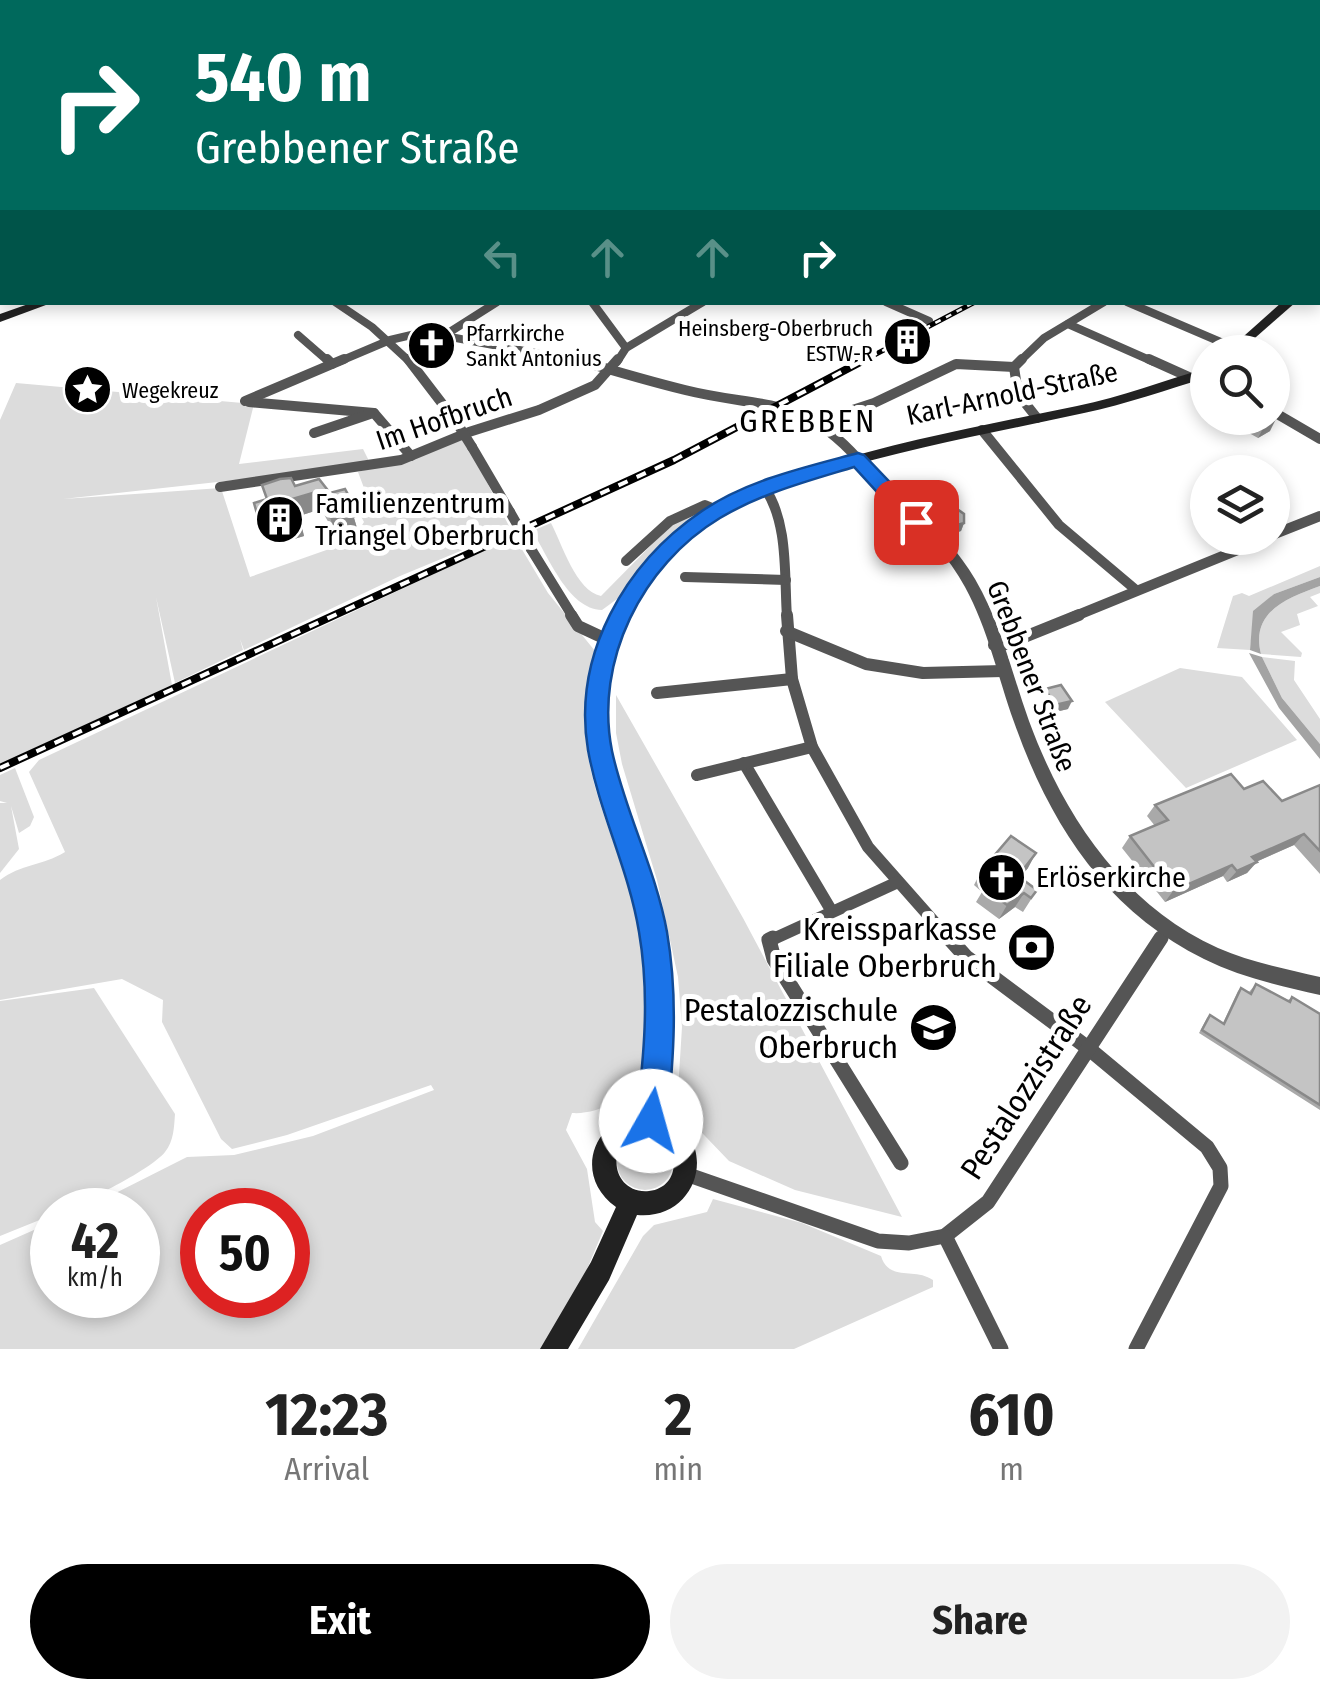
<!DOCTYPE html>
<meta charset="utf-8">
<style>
body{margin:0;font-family:"Fira Sans Condensed",sans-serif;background:#f2f2f2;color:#222;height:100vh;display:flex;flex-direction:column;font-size:38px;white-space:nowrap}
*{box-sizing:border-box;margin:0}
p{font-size:32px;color:#767676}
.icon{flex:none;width:55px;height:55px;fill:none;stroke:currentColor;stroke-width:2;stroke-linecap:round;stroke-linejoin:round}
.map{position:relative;height:1349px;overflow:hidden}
.drawer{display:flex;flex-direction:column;background:#fff;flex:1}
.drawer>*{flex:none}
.banner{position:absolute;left:0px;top:0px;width:1320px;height:305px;box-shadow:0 5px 15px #0003;background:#00695c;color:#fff;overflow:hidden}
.tools{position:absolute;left:1190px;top:335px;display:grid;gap:20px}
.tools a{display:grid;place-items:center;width:100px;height:100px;border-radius:50%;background:#fff;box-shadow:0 5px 15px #0003;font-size:50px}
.speed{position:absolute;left:30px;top:1188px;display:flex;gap:20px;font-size:50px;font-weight:700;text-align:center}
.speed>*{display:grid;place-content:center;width:130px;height:130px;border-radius:50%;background:#fff;box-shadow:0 5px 15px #0003;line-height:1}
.speed small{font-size:25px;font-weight:400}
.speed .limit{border:15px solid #d22;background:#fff;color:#111}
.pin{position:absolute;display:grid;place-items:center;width:85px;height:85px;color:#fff;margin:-42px;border-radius:20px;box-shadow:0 5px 15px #0006}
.me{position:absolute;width:110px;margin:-55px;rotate:7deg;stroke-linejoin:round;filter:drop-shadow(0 0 8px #0008)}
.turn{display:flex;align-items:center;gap:35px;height:210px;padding:0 30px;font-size:45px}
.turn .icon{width:130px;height:130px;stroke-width:2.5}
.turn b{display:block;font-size:70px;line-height:85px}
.lanes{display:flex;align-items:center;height:95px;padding:0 30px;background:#0003;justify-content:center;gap:50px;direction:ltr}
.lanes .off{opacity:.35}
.eta{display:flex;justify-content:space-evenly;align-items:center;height:170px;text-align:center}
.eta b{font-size:60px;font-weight:700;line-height:70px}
.primary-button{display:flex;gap:20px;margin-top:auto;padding:20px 30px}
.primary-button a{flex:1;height:115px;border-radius:60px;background:#000;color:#fff;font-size:40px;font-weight:700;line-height:115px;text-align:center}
.primary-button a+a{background:#f2f2f2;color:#222}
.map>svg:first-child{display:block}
.green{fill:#dcdcdc;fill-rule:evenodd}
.water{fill:#a3a3a3}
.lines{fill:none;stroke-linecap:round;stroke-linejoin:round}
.minor-far4{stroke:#555;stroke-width:6}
.minor-far3{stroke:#555;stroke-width:8}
.minor-far2{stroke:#555;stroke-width:10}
.minor-far1{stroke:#555;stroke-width:12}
.minor{stroke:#555;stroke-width:15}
.tertiary{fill:#555;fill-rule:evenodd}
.secondary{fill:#222;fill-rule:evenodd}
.rail-far1-casing{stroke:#000;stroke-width:5}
.rail-casing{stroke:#000;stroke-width:8}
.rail-far1{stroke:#fff;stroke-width:2.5;stroke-dasharray:6;stroke-linecap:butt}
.rail{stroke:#fff;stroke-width:4;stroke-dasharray:10;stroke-linecap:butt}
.minor-bridge{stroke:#555;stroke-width:10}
.wall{fill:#a9a9a9}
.shaded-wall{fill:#898989}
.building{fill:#c4c4c4;stroke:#898989;stroke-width:2.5}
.route{fill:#1a73e8;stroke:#114b97;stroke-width:2.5}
.labels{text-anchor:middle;stroke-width:10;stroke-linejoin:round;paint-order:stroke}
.far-poi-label{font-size:22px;fill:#000;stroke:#fff;text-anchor:start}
.street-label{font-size:28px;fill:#000;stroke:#fff}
.poi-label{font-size:28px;fill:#000;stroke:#fff;text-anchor:start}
.quarter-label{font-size:32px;letter-spacing:2.5px;fill:#000;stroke:#fff}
.near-poi-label{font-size:32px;fill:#000;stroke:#fff;text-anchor:end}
.near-street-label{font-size:32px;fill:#000;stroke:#fff}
</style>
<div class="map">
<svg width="1320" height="1349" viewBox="0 0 1320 1349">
<rect width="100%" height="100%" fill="#fff"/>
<g class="green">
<polygon points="16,383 254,404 239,464 363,449 371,465 63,499 221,488 250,577 352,541 364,522 355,505 367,496 358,472 464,437 511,530 400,576 244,650 240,639 243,650 175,683 156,597 172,685 0,764 0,420"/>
<path d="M704,510L662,543L617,599L602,610C568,609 549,557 532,531L551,523C562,544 576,591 601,596L677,519Z"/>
<path d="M514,536L548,593L595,651C589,681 583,710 586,742C593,807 631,874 645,940C655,985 650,1031 647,1077C629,1097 598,1115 572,1113L566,1130L587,1169L595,1222L603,1231L580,1286L541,1349H0V1245L52,1222V1295H138V1210H82L187,1157L234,1155L313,1136L434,1090L431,1085L287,1135L232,1149L221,1139L162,1022L163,1000L122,979L0,1000V880C21,864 42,866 65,852L29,772L39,760ZM202,1210H288V1295H202Z"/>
<polygon points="1320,566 1320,577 1274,594 1254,611 1250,650 1217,648 1233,596 1242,593 1249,596"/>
<path d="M1320,586V593L1310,597L1318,606L1297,614L1300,625L1281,632L1302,653L1301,657L1261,654C1250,611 1288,598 1320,586Z"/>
<polygon points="1262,657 1295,661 1294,680 1320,719 1320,744 1282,698"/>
<polygon points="1180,668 1242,677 1297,740 1186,788 1105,702"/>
<polygon points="616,695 743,918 902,1217 795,1190 729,1161 683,1113 678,1091 682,1027 678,977 657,880 622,764 616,733"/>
<polygon points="15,768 34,817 30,826 19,833 11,806 19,849 0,873 0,803 7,803 0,801 0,775"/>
<path d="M94,988L175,1114C174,1127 174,1141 165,1152C152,1169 74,1210 52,1210V1215L0,1236V1001Z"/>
<circle cx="645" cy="1162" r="28"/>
<path d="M713,1199L802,1223L881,1256C889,1282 914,1267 933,1280V1287L794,1349H578L643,1236L654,1225L707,1212Z"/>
</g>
<g class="water">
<path d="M1320,577V586C1288,598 1250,611 1261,654L1250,650L1253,611L1274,594Z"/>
<polygon points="1249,653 1262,657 1282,698 1320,744 1320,759 1279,708"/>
</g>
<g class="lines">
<g class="minor-far4">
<polyline points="496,0 504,2"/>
<polyline points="807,0 825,2"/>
<polyline points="1208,0 1218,2"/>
<polyline points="681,2 718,0"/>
<polyline points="1059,2 1066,0"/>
<polyline points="1164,2 1169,0"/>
</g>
<g class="minor-far3">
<polyline points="335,302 372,327 410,362"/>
<polyline points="592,302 626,348"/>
<polyline points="886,302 929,321"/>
<polyline points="1127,302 1237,349"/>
<polyline points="1068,324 1154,362"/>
<polyline points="298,335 329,362"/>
<polyline points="445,335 497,302"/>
<polyline points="338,362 390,340 424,332 583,362"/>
<polyline points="617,362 626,348 703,302"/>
<polyline points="1019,362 1044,338 1104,302"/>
</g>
<g class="minor-far2">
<polyline points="327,359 332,364"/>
<polyline points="408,359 457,423"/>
<path d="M574,359C611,370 648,381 685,390C761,409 800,394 858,459"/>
<polyline points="1022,359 1014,367 1018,394 1037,418"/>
<polyline points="1149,359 1189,377"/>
<polyline points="245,401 344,359"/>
<polyline points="249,402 374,413"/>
<polyline points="1272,411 1320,439"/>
<polyline points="374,413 411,456"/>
<polyline points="819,421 874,403 956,364 1014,367"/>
<polyline points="982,430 1059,525 1136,590"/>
<polyline points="314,433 370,414"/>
<polyline points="472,447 510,512"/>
<polyline points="220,487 401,460 469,432 539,410 595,385 618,359"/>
<path d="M764,487C789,522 784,576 787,617"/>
<polyline points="1272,535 1320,516"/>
<polyline points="531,549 573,617"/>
<polyline points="626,561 670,521 705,505 717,510"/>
<polyline points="685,577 786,580"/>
<polyline points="1073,617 1267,538"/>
</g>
<g class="minor-far1">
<polyline points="571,615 578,626 608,640"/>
<polyline points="787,615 792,679 812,747 868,847 951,941"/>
<polyline points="786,631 866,664 923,673 1003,671"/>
<polyline points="994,645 1007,644 1079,615"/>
<polyline points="657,693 792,679"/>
<polyline points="744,763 831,910"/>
<polyline points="697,775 812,747"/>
<polyline points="769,941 898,882"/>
<polyline points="1159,941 1166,930"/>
</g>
<g class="minor">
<polyline points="773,938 769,940 774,959 901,1163"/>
<polyline points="949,938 966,957 1088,1048 1207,1147 1220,1168 1221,1186 1136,1349"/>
<polyline points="683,1173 878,1241 909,1243 945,1236 988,1202 1161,938"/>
<polyline points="945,1236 1001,1349"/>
</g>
<path class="tertiary" d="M858,455L862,456C901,495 947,532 975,579C1001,623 1012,674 1029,721C1064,816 1123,905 1218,948C1250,962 1286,969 1320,977V995C1281,986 1240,977 1204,959C1105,910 1050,824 1014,722C998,677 988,629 965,587C939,539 891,500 854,462L852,459Z"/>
<g class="secondary">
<polygon points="0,120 2,121 2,127 0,126"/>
<polygon points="1320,274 1320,283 1318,284 1318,275"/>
<polygon points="34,302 54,302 0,322 0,314"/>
<polygon points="1282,302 1296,302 1239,352 1226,352"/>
<path d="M1208,368V377C1167,390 1126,404 1084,413C998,432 912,447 827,473C780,488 729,505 691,538C668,557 649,581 634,607C610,649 602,698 609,746C617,808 647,866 662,927C677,989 672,1052 664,1115C721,1140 699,1221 637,1215L609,1280L568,1349H540L591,1262L616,1207C573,1176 592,1121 641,1111C649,1048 655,985 640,923C626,864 599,808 590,748C583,698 593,647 619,603C636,575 656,548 682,528C722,497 771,480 819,466C904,440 990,424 1077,406C1122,397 1164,380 1208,368ZM645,1134C681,1138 684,1187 649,1191C610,1195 603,1138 645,1134Z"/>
</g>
<defs>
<polyline id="rail-far1" points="861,362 975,302"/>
<polyline id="rail" points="0,768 674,460 866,359"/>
</defs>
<use href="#rail-far1" class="rail-far1-casing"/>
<use href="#rail" class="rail-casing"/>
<use href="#rail-far1" class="rail-far1"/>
<use href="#rail" class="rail"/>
<g class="minor-bridge">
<polyline points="457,423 472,447"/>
<polyline points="510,512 531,549"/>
</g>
</g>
<g class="wall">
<polygon points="1208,384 1208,409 1197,403 1205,386"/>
<polygon points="1222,418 1272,418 1270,431 1258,438"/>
<polygon points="295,486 330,493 351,500 356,517 354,518 357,528 335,534 321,509 299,516 304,536 284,542 281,534 266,538 259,521 267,499"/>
<polygon points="938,511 964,523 961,531 949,535 935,520"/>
<polygon points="1045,689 1068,709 1051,713 1041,697"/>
<polygon points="1320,785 1320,874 1294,845 1256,862 1247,873 1227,882 1223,876 1165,902 1122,848 1130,836 1155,826 1147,816 1155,805 1244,789 1282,801"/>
<polygon points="1028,868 1020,877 1037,890 1023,912 1015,907 999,919 976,902 982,892 974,885 981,871"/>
<polygon points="1256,984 1288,1000 1292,997 1320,1014 1320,1110 1199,1033 1207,1018 1210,1015 1223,1023 1238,991 1241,988 1249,992"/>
</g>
<g class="shaded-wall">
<polygon points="1279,413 1270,431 1258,438 1267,421"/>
<polygon points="316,492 321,509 299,516 304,536 284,542 278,525 292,499"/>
<polygon points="351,500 356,517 354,518 357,528 335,534 330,517 348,501"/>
<polygon points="274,517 281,534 266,538 259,521"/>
<polygon points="964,523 961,531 949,535 951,527"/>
<polygon points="1072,701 1068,709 1051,713 1055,705"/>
<polygon points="1304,834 1294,845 1242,868 1252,857"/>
<polygon points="1036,853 1028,868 1010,890 1018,876"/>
<polygon points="1257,862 1247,873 1227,882 1237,871"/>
<polygon points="1232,865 1223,876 1165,902 1173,891"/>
<polygon points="1024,893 1015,907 999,919 1007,905"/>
</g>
<g class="building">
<polygon points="1272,410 1279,413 1267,421 1261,418 1272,418"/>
<polygon points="291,478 295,486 319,479 330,493 345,489 351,500 348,501 352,511 330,517 316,492 292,499 298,519 278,525 274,517 259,521 254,503 267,499 262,485 280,479"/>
<polygon points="953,506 964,514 964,523 951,527 938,511"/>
<polygon points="1061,685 1072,701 1055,705 1045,689"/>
<polygon points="1231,774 1244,789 1263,781 1282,801 1320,785 1320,851 1304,834 1252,857 1257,862 1237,871 1232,865 1173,891 1130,836 1168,820 1155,805"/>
<polygon points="1011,836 1036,853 1018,876 1037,890 1031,898 1024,893 1007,905 984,888 992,879 981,871"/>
<polygon points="1256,984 1290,1002 1292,997 1320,1014 1320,1105 1202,1030 1210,1015 1224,1024 1241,988 1251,994"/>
</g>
<path class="route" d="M858,453L864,455L923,517V527H909L854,467C808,481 762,493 720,518C642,565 594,661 612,751C625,812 656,870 667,932C678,996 674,1057 667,1121L662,1132L651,1136L640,1132L636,1121C644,1057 650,996 639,932C629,870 599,812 588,750C572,655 625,563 702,511C747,480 806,467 858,453Z"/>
<defs>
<symbol id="building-disc" viewBox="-11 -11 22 22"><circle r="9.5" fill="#000" stroke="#fff"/><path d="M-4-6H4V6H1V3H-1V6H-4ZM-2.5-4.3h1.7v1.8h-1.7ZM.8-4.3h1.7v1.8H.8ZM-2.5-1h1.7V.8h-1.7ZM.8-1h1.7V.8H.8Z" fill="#fff"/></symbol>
<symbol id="church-disc" viewBox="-11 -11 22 22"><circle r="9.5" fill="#000" stroke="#fff"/><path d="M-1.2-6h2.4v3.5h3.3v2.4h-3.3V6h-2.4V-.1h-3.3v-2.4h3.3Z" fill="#fff"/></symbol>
<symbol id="sight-disc" viewBox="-11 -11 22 22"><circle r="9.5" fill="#000" stroke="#fff"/><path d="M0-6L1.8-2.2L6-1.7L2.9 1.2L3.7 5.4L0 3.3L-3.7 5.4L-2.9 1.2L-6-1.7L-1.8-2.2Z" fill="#fff"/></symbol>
<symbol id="bank-disc" viewBox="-11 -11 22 22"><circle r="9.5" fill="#000" stroke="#fff"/><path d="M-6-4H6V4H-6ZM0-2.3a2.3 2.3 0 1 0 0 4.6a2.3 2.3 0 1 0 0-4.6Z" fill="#fff"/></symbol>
<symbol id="school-disc" viewBox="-11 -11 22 22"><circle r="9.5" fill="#000" stroke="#fff"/><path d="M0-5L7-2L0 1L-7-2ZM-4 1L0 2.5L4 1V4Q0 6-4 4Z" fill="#fff"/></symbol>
</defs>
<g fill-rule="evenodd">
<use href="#building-disc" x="880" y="314" width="55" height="55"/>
<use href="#church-disc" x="404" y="318" width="55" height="55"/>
<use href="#sight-disc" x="60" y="362" width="55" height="55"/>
<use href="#building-disc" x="252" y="492" width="55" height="55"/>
<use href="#church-disc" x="974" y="850" width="55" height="55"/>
<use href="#bank-disc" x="1004" y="920" width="55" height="55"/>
<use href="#school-disc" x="906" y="1000" width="55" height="55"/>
</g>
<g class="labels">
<g class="far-poi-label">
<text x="873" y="336" text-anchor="end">Heinsberg-Oberbruch<tspan x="873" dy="25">ESTW-R</tspan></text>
<text x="466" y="341">Pfarrkirche<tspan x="466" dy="25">Sankt Antonius</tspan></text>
<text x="122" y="398">Wegekreuz</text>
</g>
<g class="street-label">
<text transform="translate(1012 393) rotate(-12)" y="10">Karl-Arnold-Straße</text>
<text transform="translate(444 418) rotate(-19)" y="10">Im Hofbruch</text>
<text transform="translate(1032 676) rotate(69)" y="10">Grebbener Straße</text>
</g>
<g class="poi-label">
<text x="315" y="513">Familienzentrum<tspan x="315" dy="32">Triangel Oberbruch</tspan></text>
<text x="1036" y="887">Erlöserkirche</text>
</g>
<g class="quarter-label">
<text x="808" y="432">GREBBEN</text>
</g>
<g class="near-poi-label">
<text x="997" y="940">Kreissparkasse<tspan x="997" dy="37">Filiale Oberbruch</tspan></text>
<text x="898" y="1021">Pestalozzischule<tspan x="898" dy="37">Oberbruch</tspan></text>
</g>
<g class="near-street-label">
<text transform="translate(1026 1087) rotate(-57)" y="11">Pestalozzistraße</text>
</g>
</g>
</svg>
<div class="tools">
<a><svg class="icon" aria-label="search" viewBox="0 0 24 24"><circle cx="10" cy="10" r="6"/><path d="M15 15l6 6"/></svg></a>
<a><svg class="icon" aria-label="layers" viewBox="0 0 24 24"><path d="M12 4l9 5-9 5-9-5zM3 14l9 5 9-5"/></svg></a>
</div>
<div class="speed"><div>42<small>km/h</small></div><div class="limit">50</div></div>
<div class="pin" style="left:916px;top:522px;background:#d93025"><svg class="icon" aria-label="arrive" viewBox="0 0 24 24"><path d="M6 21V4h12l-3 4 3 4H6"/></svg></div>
<svg class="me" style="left:651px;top:1121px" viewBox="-20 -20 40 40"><circle r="19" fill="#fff"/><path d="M0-13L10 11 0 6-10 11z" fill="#1a73e8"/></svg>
<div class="banner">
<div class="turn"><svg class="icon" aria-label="right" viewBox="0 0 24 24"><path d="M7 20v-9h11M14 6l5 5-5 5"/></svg><div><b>540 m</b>Grebbener Straße</div></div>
<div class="lanes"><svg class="icon off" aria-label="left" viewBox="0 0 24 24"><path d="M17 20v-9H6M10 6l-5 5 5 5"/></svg><svg class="icon off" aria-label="ahead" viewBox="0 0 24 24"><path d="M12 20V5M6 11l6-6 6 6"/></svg><svg class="icon off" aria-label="ahead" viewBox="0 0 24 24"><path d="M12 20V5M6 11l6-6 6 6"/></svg><svg class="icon" aria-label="right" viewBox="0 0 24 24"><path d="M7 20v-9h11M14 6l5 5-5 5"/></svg></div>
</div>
</div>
<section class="drawer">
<div class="eta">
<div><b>12:23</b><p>Arrival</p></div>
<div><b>2</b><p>min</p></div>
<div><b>610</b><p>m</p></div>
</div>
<div class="primary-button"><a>Exit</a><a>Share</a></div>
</section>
